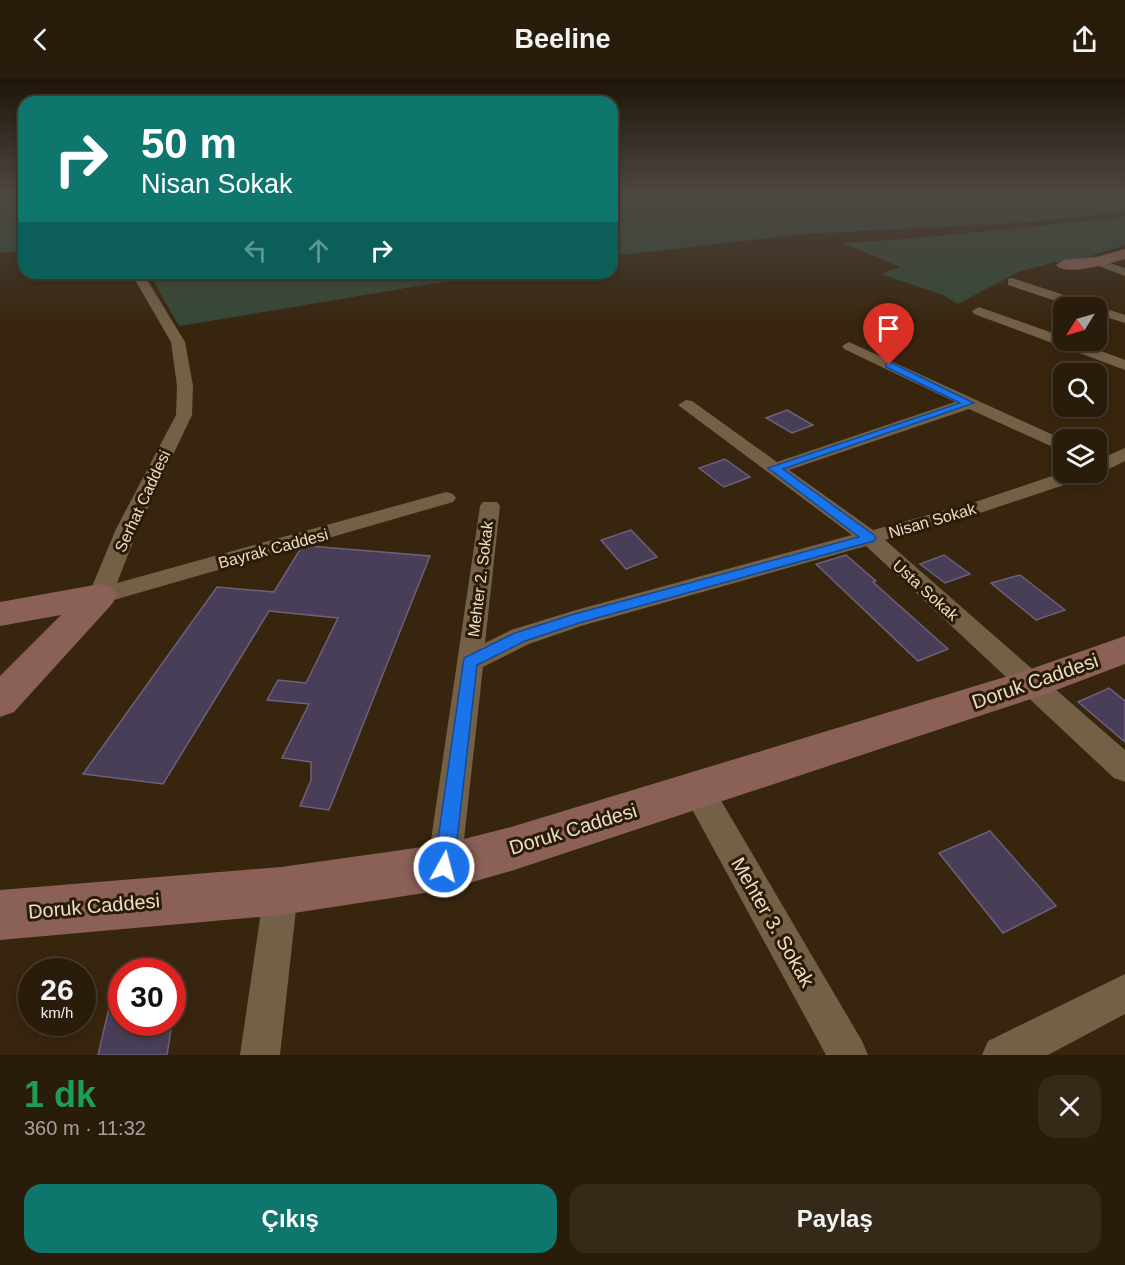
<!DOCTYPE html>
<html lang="tr">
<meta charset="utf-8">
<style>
body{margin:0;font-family:Helvetica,sans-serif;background:#352918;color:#f1f3f6;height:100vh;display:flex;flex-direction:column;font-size:22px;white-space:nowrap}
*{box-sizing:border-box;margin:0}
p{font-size:20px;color:#a5a19c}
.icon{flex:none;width:33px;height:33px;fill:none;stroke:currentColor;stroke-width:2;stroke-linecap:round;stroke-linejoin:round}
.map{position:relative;height:977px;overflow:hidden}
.sheet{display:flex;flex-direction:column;background:#291c0a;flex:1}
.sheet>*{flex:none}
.banner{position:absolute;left:18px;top:18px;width:600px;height:183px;border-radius:18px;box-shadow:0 3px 9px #0003,0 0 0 2px #453a2b;background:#0f766e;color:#fff;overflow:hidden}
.needle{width:39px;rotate:233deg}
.buttons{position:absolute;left:1053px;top:219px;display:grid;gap:12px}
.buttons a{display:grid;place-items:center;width:54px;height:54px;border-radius:12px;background:#291c0a;box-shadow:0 3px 9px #0003,0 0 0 2px #453a2b;font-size:30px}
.speed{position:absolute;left:18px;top:880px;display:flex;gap:12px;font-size:30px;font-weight:700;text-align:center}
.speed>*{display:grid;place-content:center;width:78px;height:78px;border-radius:50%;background:#291c0a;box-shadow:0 3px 9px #0003,0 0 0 2px #453a2b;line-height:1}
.speed small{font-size:15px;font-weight:400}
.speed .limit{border:9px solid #d22;background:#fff;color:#111}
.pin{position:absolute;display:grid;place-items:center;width:51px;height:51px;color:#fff;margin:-62px -26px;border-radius:50% 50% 50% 0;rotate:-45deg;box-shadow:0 0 6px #0007}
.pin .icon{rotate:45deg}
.me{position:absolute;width:66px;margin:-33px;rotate:7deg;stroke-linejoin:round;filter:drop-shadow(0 0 4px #0008)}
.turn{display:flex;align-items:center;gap:21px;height:126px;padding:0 24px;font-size:27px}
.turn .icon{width:78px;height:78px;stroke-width:2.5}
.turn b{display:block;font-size:42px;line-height:51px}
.lanes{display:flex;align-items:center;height:57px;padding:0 24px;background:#0003;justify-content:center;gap:30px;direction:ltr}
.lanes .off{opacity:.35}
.round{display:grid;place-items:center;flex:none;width:63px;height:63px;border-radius:18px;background:#352918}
.overview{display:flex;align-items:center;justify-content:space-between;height:102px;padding:0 24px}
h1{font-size:36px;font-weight:700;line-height:45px;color:#1e9e55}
.cta{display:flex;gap:12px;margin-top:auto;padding:12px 24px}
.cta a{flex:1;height:69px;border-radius:18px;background:#0f766e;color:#fff;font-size:24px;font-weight:700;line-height:69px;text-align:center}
.cta a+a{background:#352918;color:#f1f3f6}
header{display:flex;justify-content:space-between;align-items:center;height:78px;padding:0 24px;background:#291c0a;font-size:27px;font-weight:700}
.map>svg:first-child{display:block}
.green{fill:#354837}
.building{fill:#493e58;stroke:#6c607c;stroke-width:1.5}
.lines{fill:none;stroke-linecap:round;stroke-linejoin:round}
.street{fill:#746047;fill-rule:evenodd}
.secondary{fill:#8b6056;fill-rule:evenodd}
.route{fill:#1a73e8;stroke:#114b97;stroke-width:1.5}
.labels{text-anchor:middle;stroke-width:6;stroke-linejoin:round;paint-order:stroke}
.street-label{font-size:16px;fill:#e8ddcf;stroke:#2c1c04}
.near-street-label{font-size:20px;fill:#e8ddcf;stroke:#2c1c04}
</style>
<header><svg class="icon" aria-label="back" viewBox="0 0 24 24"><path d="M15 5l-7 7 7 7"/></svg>Beeline<svg class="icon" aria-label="share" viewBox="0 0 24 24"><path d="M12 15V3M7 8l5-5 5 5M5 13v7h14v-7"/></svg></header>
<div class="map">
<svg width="1125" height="977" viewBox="0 0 1125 977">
<rect width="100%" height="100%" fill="#37250e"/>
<g class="green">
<polygon points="11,114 24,114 24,173 0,175 0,119"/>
<polygon points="612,114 1125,114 1125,134 1020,145 803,156 612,178"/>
<path d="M1125,139V167L1079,182L1055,184L1018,194L958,226L943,217L881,196L900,189L843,165C937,160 1031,148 1125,139Z"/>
<polygon points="149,195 496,195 179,248"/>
</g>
<g class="building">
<polygon points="787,332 813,347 792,355 766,340"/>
<polygon points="725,381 750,399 724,409 699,390"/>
<polygon points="631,452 657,479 626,491 601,462"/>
<polygon points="309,468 430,478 329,732 300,728 311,702 311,684 282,680 309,626 267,622 278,602 306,605 338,540 269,533 163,706 83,696 217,509 274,514 301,470"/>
<polygon points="846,477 876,503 873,504 948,571 918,583 816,486"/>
<polygon points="944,477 970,496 945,505 920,486"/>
<polygon points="1020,497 1065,532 1036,542 991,505"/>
<polygon points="1109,610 1125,623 1125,664 1078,624"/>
<polygon points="990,753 1056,828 1003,855 939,775"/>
<polygon points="114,909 122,910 122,945 172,945 167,977 98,977"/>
</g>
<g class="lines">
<g class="street">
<polygon points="1097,181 1125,190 1125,198 1093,186 1093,182"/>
<polygon points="131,195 143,195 185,264 193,308 192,337 138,451 117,505 446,414 453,416 456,420 453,424 100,526 92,524 88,518 116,451 176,337 177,308 171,264"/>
<polygon points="1012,200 1125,237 1125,245 1096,236 1096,230 1077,230 1008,207 1008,201"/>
<polygon points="979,229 1064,259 1064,262 1072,262 1125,282 1125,292 974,236 972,233"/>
<polygon points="849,264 1064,362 1064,374 969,331 789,392 873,452 969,426 1064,394 1096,394 1096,383 1125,370 1125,383 1103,394 1093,395 1091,398 983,434 885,462 1125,672 1125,704 1114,700 866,468 581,548 529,566 483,589 461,789 456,801 444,806 432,801 427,789 480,428 483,424 497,424 500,428 485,565 511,552 576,532 852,457 678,327 686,322 692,323 777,384 955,324 844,271 842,268"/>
<polygon points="698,698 709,702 862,963 868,977 826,977 687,722 683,712 687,702"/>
<polygon points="281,796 293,801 298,813 280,977 240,977 264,813 269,801"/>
<polygon points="1125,896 1125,936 1048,977 982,977 988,963"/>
</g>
<g class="secondary">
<path d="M1125,171V181C1111,185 1066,199 1056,187L1064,182L1096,179Z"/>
<polygon points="100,506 112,510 117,518 112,526 14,634 0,639 0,598 61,537 0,548 0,524"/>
<polygon points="1125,558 1125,586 1043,617 511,793 444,812 281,837 0,862 0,812 281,789 444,766 511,749 1025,593"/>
</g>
</g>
<linearGradient id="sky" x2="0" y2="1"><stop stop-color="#1e1408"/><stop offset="0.45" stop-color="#4d4641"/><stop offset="1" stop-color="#4d4641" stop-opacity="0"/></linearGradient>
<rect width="1125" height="251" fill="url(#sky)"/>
<polygon class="route" points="886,285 892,285 974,325 783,391 874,457 876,460 874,463 579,545 525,563 477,587 454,789 451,796 444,799 437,796 434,789 464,580 515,555 571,537 859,459 768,390 960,325 886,289"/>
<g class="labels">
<g class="street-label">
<text transform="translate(142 423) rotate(-65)" y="6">Serhat Caddesi</text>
<text transform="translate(932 442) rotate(-16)" y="6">Nisan Sokak</text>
<text transform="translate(273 470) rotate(-15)" y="6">Bayrak Caddesi</text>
<text transform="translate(480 501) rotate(-83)" y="6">Mehter 2. Sokak</text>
<text transform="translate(926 512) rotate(42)" y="6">Usta Sokak</text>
</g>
<g class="near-street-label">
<text transform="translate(1035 603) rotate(-19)" y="7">Doruk Caddesi</text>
<text transform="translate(573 751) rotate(-17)" y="7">Doruk Caddesi</text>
<text transform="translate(94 828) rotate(-5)" y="7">Doruk Caddesi</text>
<text transform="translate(773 844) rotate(60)" y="7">Mehter 3. Sokak</text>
</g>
</g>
</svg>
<div class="buttons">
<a><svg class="needle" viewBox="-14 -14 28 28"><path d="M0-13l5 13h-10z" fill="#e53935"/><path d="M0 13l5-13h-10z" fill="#a5a19c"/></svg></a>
<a><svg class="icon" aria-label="search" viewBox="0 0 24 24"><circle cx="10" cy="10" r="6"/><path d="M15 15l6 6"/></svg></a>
<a><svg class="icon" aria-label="layers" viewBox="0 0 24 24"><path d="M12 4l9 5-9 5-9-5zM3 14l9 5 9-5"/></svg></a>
</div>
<div class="speed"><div>26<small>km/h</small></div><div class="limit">30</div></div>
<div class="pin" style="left:889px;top:287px;background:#d93025"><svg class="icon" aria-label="arrive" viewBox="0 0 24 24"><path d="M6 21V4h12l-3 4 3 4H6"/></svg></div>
<svg class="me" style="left:444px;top:789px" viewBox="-20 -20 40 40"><circle r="17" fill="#1a73e8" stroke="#fff" stroke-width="3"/><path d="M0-11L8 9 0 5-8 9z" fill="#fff"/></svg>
<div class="banner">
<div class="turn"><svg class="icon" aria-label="right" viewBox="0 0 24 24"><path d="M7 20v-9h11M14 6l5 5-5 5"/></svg><div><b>50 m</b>Nisan Sokak</div></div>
<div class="lanes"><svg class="icon off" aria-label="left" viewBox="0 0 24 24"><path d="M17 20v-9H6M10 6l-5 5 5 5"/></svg><svg class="icon off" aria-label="ahead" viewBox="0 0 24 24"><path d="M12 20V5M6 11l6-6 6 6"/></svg><svg class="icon" aria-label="right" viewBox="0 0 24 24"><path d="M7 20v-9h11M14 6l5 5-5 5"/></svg></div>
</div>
</div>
<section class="sheet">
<div class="overview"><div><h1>1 dk</h1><p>360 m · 11:32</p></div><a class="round"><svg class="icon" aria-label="close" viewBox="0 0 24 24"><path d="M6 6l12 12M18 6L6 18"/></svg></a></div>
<div class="cta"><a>Çıkış</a><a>Paylaş</a></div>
</section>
